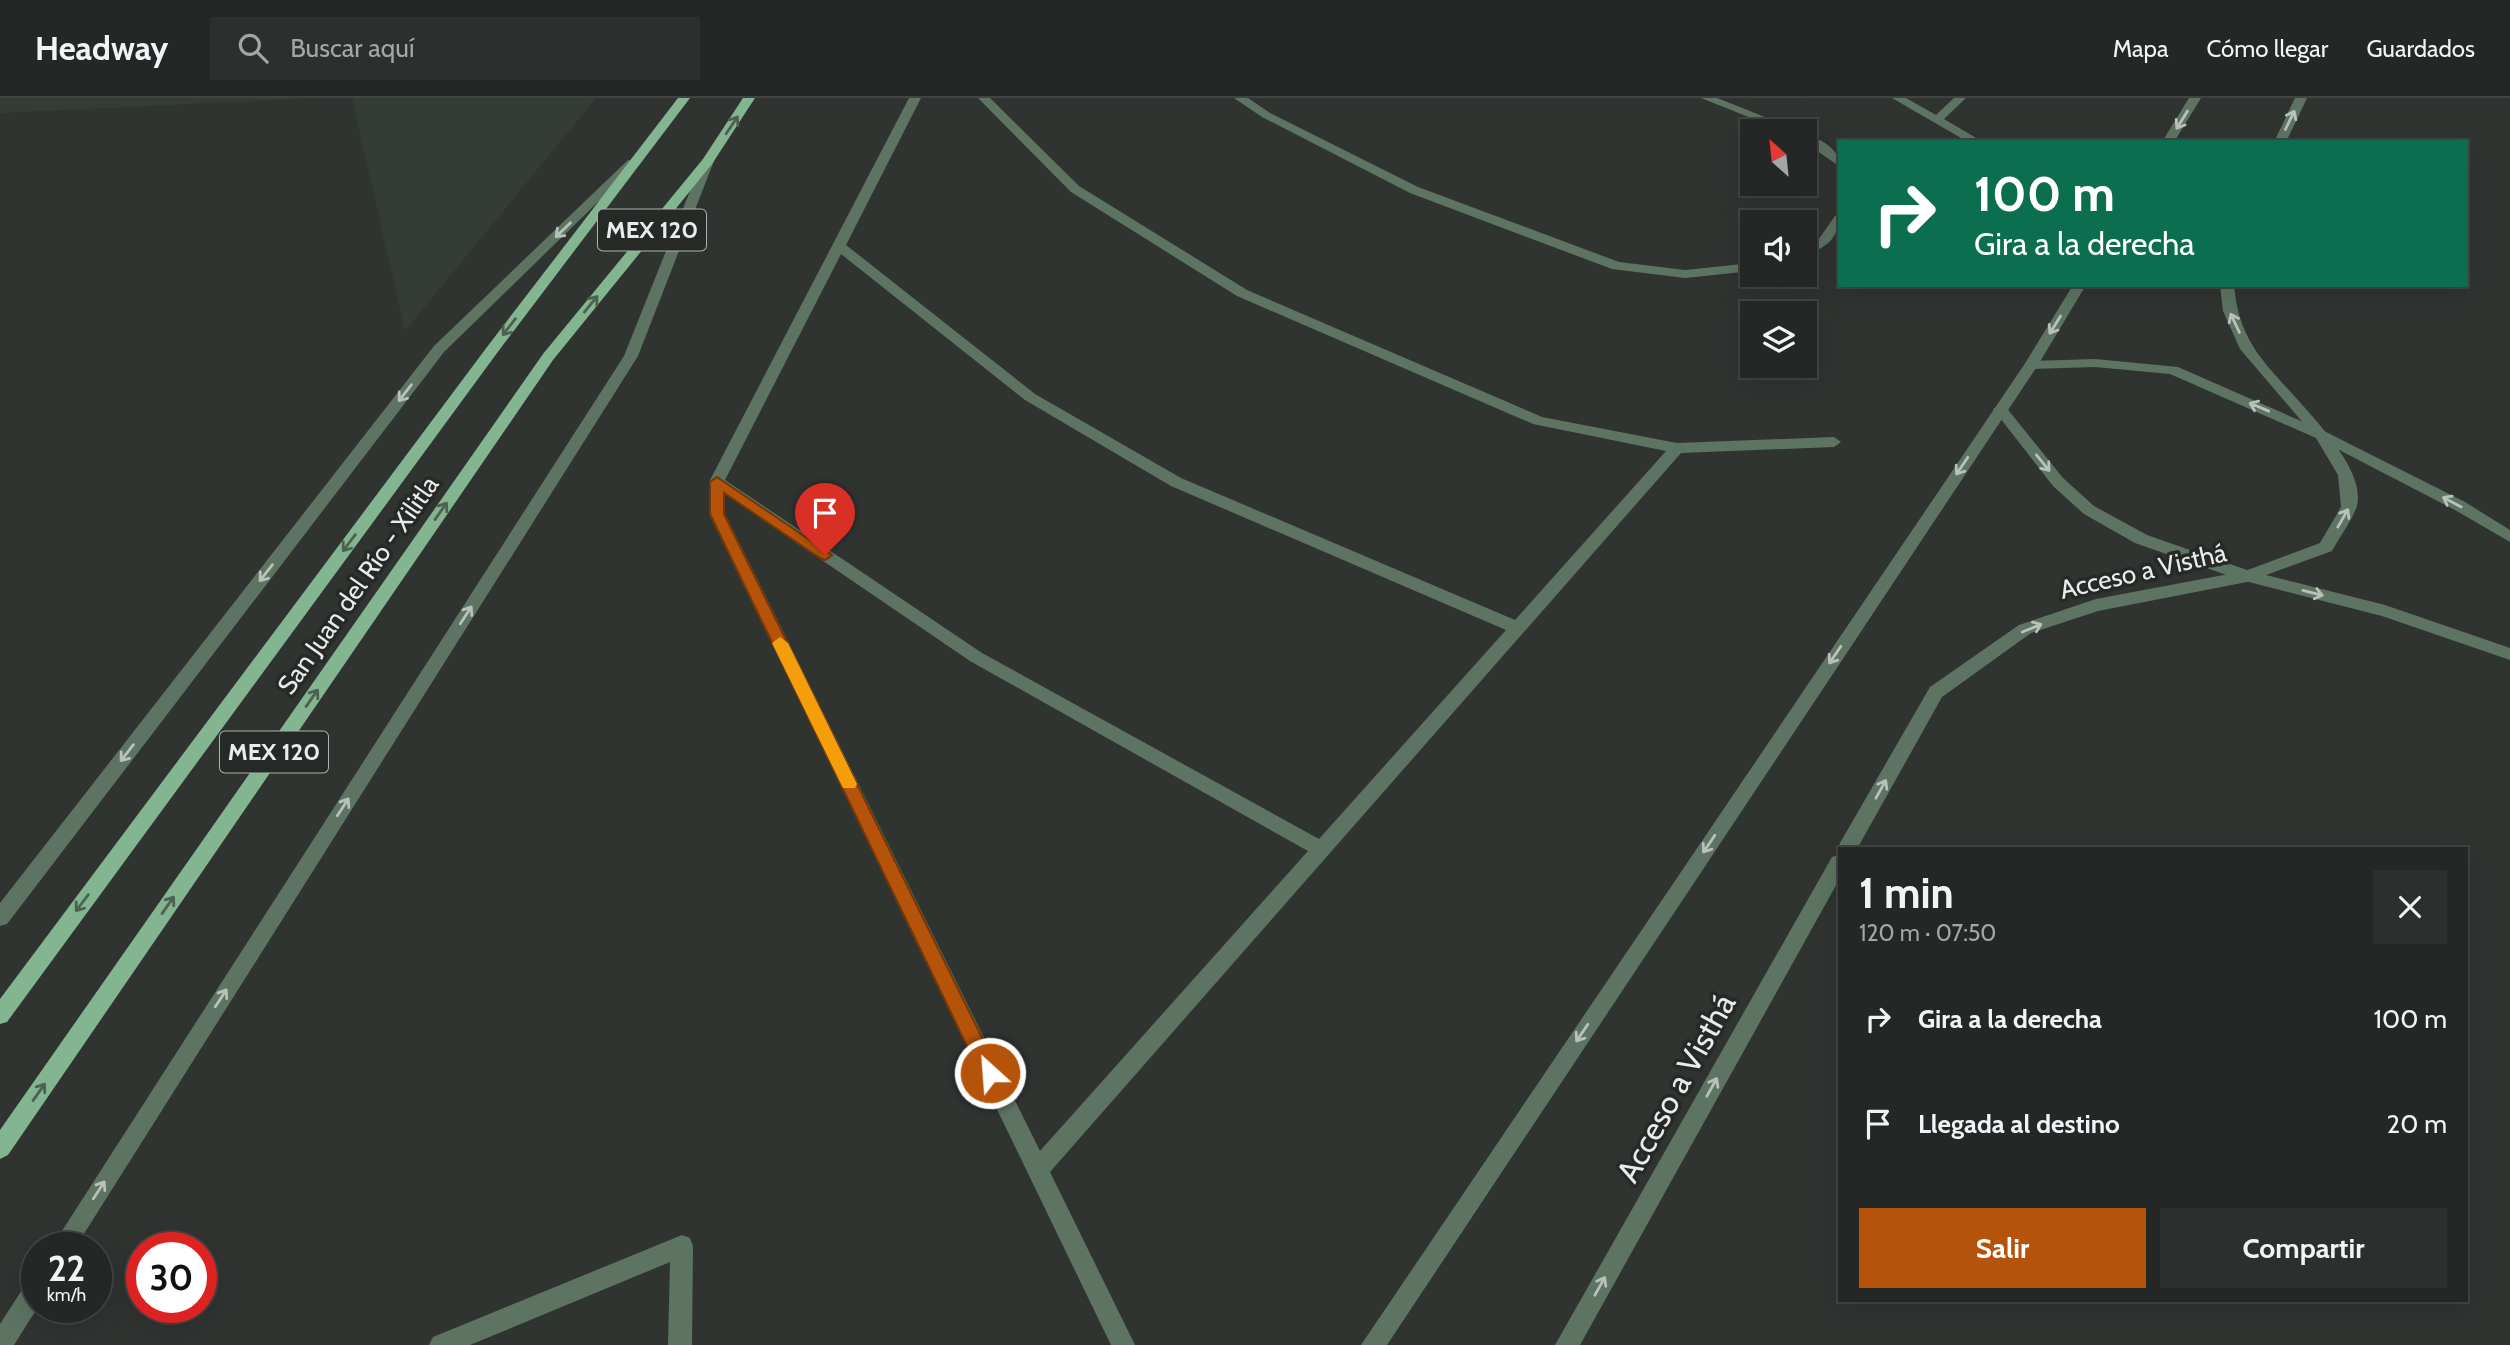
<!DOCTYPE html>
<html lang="es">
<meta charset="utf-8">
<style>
body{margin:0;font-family:Cabin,sans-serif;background:#2c2f2d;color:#f1f3f6;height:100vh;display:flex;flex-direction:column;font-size:26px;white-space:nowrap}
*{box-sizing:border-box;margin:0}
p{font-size:23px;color:#a3a5a7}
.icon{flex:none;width:38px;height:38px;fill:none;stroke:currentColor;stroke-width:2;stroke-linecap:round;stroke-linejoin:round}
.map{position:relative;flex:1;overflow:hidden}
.side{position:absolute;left:1838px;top:749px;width:630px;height:455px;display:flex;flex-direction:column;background:#242725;border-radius:0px;box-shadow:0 7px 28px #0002,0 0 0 2px #414442}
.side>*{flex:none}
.top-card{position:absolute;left:1838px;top:42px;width:630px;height:147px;border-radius:0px;box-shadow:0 7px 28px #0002,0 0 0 2px #414442;background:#0b6e4f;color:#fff;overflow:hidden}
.needle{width:46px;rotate:333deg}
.controls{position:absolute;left:1740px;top:21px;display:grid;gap:14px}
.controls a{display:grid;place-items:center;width:77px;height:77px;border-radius:0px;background:#242725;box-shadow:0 7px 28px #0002,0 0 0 2px #414442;font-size:35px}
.speed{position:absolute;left:21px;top:1134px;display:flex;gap:14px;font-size:35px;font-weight:700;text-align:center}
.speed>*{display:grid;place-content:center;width:91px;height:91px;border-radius:50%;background:#242725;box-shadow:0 7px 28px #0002,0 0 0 2px #414442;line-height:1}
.speed small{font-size:18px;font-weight:400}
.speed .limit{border:10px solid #d22;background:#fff;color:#111}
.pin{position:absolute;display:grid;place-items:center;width:60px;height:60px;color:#fff;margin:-72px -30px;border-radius:50% 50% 50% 0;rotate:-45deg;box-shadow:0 0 7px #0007}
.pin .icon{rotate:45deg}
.me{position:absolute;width:77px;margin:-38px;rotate:334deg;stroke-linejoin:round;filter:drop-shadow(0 0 5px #0008)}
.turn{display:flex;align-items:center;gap:24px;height:147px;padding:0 21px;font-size:32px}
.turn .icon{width:91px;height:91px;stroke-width:2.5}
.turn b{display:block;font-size:49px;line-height:60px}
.round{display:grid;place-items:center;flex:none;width:74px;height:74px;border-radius:0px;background:#2c2f2d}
.headline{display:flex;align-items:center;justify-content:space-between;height:119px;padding:0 21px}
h1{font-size:42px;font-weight:800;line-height:52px}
.primary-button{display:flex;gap:14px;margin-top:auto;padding:14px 21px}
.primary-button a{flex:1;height:80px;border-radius:0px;background:#b45309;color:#fff;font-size:28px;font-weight:800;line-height:80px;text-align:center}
.primary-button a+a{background:#2c2f2d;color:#f1f3f6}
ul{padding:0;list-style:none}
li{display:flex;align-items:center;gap:21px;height:105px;padding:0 21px}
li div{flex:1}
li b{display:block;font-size:26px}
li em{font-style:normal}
header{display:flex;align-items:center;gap:42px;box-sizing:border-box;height:98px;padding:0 35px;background:#242725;border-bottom:2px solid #414442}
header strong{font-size:33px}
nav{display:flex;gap:38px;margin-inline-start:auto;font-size:24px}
.search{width:490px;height:63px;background:#2c2f2d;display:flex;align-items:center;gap:18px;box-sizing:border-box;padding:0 24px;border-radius:0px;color:#a3a5a7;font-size:26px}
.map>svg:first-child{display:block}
.built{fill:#333d35}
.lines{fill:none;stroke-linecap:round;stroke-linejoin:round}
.minor{fill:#5d7462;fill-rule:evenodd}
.tertiary{fill:#5d7462;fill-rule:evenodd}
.primary{fill:#84b591;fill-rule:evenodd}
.oneway{stroke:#b8c2ba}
.oneway2{stroke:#4c6251}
.route{fill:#b45309;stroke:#753606;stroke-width:2}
.slow{fill:#f59e0b}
.labels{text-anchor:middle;stroke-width:7;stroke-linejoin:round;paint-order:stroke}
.shield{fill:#262a27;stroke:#aeb2b0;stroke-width:2}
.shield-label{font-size:24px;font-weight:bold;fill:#e9ecea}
.street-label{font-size:26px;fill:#e9ecea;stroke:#262a27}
.near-street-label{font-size:32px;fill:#e9ecea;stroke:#262a27}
</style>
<header>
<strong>Headway</strong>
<div class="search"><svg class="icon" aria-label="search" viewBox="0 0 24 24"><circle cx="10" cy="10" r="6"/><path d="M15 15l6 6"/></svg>Buscar aquí</div>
<nav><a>Mapa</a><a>Cómo llegar</a><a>Guardados</a></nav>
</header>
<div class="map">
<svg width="2510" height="1247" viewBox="0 0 2510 1247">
<rect width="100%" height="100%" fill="#303431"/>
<g class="built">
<polygon points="0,0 318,0 0,15"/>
<polygon points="352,0 596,0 405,233"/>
</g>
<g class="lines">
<g class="minor">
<path d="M909,0H921L846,147L1035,296L1181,380L1515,522L1666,353L1533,326L1237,198L1071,94L978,0H990L1079,88L1247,192L1542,319L1677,345L1834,339L1841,344L1834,349L1681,355L1050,1074L1135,1247H1111L709,416V384ZM841,156L1025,302L1171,388L1506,532L1319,741L982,555L725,382ZM725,396L970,563L1308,753L1040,1053L725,416Z"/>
<polygon points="1234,0 1248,0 1270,15 1418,89 1619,164 1685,172 1752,165 1752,173 1685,180 1612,171 1410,95 1262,19"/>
<polygon points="1701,0 1717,0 1800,33 1784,33"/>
<polygon points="1892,0 1906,0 1936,17 1954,0 1966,0 1944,21 1983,44 1968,44"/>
<path d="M1804,36C1821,41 1839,50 1839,68L1804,44Z"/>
<polygon points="708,59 714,63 638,258 75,1150 51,1150 624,258 702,63"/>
<polygon points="628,62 638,65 444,254 7,826 0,828 0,805 434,248"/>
<path d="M1839,117C1840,140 1825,151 1804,157V149L1816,145L1835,118Z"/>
<polygon points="2095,261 2178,269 2326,334 2465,404 2510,432 2510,444 2455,412 2316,340 2170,276 2095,269 2031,271 2024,267 2031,263"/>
<polygon points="2000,306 2005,308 2063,380 2094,408 2147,437 2250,473 2385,507 2510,550 2510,562 2382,518 2241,482 2135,445 2084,416 2053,388 1993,311"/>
<polygon points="682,1137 690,1140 693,1148 692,1247 668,1247 670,1164 470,1247 429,1247 433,1239"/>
<polygon points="37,1177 38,1209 14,1247 0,1247 0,1226 29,1181"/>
</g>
<g class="tertiary">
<polygon points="2189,0 2201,0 2174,44 2162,44"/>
<polygon points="2295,0 2307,0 2286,44 2274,44"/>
<polygon points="2073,187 2086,187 2038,267 1387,1247 1361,1247 2024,267"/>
<path d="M2220,187H2234C2236,209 2241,229 2253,248C2274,286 2373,363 2356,411C2350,425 2339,440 2332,453L2247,484L2098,513L2031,535L1942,599L1857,751H1839V754L1838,751L1840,745L1930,589L2019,527L2096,501L2245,473L2320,445L2341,409L2338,377L2316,340L2240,251L2223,213Z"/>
<polygon points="1839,757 1839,782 1580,1247 1555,1247 1832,759"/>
</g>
<g class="primary">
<polygon points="678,0 690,0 497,255 7,924 0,926 0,901 487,249"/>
<polygon points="743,0 755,0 712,66 553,262 8,1057 0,1061 0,1032 543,256 703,61"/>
</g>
</g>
<defs><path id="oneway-shaft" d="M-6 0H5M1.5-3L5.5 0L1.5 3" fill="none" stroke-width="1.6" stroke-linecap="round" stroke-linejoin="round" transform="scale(1.75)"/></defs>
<g class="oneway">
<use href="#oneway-shaft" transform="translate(2182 22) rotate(122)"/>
<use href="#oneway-shaft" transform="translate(2290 22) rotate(-64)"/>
<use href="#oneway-shaft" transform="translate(563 132) rotate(136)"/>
<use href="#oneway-shaft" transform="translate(2235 225) rotate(-115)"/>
<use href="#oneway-shaft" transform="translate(2055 227) rotate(122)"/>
<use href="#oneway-shaft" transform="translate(405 295) rotate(128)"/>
<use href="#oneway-shaft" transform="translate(2259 309) rotate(-157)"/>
<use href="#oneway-shaft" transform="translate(2043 365) rotate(51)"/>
<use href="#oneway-shaft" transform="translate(1962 368) rotate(124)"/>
<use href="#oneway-shaft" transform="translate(2452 404) rotate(-152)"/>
<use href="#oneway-shaft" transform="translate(2343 420) rotate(-60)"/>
<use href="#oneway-shaft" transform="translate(266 475) rotate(128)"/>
<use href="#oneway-shaft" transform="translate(2313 495) rotate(14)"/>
<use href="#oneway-shaft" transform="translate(466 517) rotate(-57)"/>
<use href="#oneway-shaft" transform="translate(2032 530) rotate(-22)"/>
<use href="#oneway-shaft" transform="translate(1835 557) rotate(124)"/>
<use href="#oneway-shaft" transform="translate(127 655) rotate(128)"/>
<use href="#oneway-shaft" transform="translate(1881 691) rotate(-61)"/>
<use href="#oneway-shaft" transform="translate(343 709) rotate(-57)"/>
<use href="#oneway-shaft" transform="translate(1709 746) rotate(124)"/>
<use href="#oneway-shaft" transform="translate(221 900) rotate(-57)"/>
<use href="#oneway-shaft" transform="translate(1582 935) rotate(124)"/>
<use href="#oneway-shaft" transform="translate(1712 989) rotate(-61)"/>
<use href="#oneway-shaft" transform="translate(99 1092) rotate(-57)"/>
<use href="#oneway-shaft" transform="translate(1600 1188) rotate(-61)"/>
</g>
<g class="oneway2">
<use href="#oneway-shaft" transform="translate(732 27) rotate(-56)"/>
<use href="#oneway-shaft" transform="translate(591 206) rotate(-51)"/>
<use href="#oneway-shaft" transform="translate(509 229) rotate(128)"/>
<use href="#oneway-shaft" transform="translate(441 413) rotate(-55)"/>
<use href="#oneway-shaft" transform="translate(349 445) rotate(127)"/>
<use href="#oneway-shaft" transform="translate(312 600) rotate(-55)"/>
<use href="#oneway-shaft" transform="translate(82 805) rotate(127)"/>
<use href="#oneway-shaft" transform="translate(168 807) rotate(-55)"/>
<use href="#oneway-shaft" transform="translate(39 994) rotate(-55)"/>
</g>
<polygon class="route" points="717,379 832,457 825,462 820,460 724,395 724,416 996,968 999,975 996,981 990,984 983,981 710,416 710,384"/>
<polygon class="slow" points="780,539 788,545 857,686 855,690 843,690 841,686 772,545"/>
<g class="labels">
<g class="shield">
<rect x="598" y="111.5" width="108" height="41" rx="5"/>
<rect x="220" y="633.5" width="108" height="41" rx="5"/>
</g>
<g class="shield-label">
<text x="652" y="140">MEX 120</text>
<text x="274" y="662">MEX 120</text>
</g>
<g class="street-label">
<text transform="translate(2143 473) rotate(-13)" y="9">Acceso a Visthá</text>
<text transform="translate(358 487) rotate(-55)" y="9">San Juan del Río - Xilitla</text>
</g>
<g class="near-street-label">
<text transform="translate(1676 990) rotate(-61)" y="11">Acceso a Visthá</text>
</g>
</g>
</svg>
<div class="controls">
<a><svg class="needle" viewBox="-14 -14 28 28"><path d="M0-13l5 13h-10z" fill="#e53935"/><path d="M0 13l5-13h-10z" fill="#a3a5a7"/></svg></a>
<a><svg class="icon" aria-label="sound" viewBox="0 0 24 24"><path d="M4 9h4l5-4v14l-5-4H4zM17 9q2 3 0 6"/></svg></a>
<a><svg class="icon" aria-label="layers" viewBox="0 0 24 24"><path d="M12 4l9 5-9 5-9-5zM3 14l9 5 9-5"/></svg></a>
</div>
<div class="speed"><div>22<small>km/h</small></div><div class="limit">30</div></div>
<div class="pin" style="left:825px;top:457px;background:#d93025"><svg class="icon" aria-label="arrive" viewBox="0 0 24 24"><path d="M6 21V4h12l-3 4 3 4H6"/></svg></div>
<svg class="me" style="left:990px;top:975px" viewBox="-20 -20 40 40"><circle r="17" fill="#b45309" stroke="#fff" stroke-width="3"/><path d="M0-11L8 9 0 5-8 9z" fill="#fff"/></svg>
<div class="top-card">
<div class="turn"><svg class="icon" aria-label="right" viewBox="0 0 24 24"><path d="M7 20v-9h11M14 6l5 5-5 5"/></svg><div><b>100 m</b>Gira a la derecha</div></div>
</div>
<section class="side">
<div class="headline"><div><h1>1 min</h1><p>120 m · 07:50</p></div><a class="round"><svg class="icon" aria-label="close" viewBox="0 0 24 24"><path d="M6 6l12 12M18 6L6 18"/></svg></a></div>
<ul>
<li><svg class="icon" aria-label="right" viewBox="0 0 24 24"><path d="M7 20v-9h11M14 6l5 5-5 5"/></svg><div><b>Gira a la derecha</b></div><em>100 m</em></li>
<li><svg class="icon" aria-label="arrive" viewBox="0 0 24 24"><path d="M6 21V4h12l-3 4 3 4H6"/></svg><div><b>Llegada al destino</b></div><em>20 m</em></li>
</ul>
<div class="primary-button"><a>Salir</a><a>Compartir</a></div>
</section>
</div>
